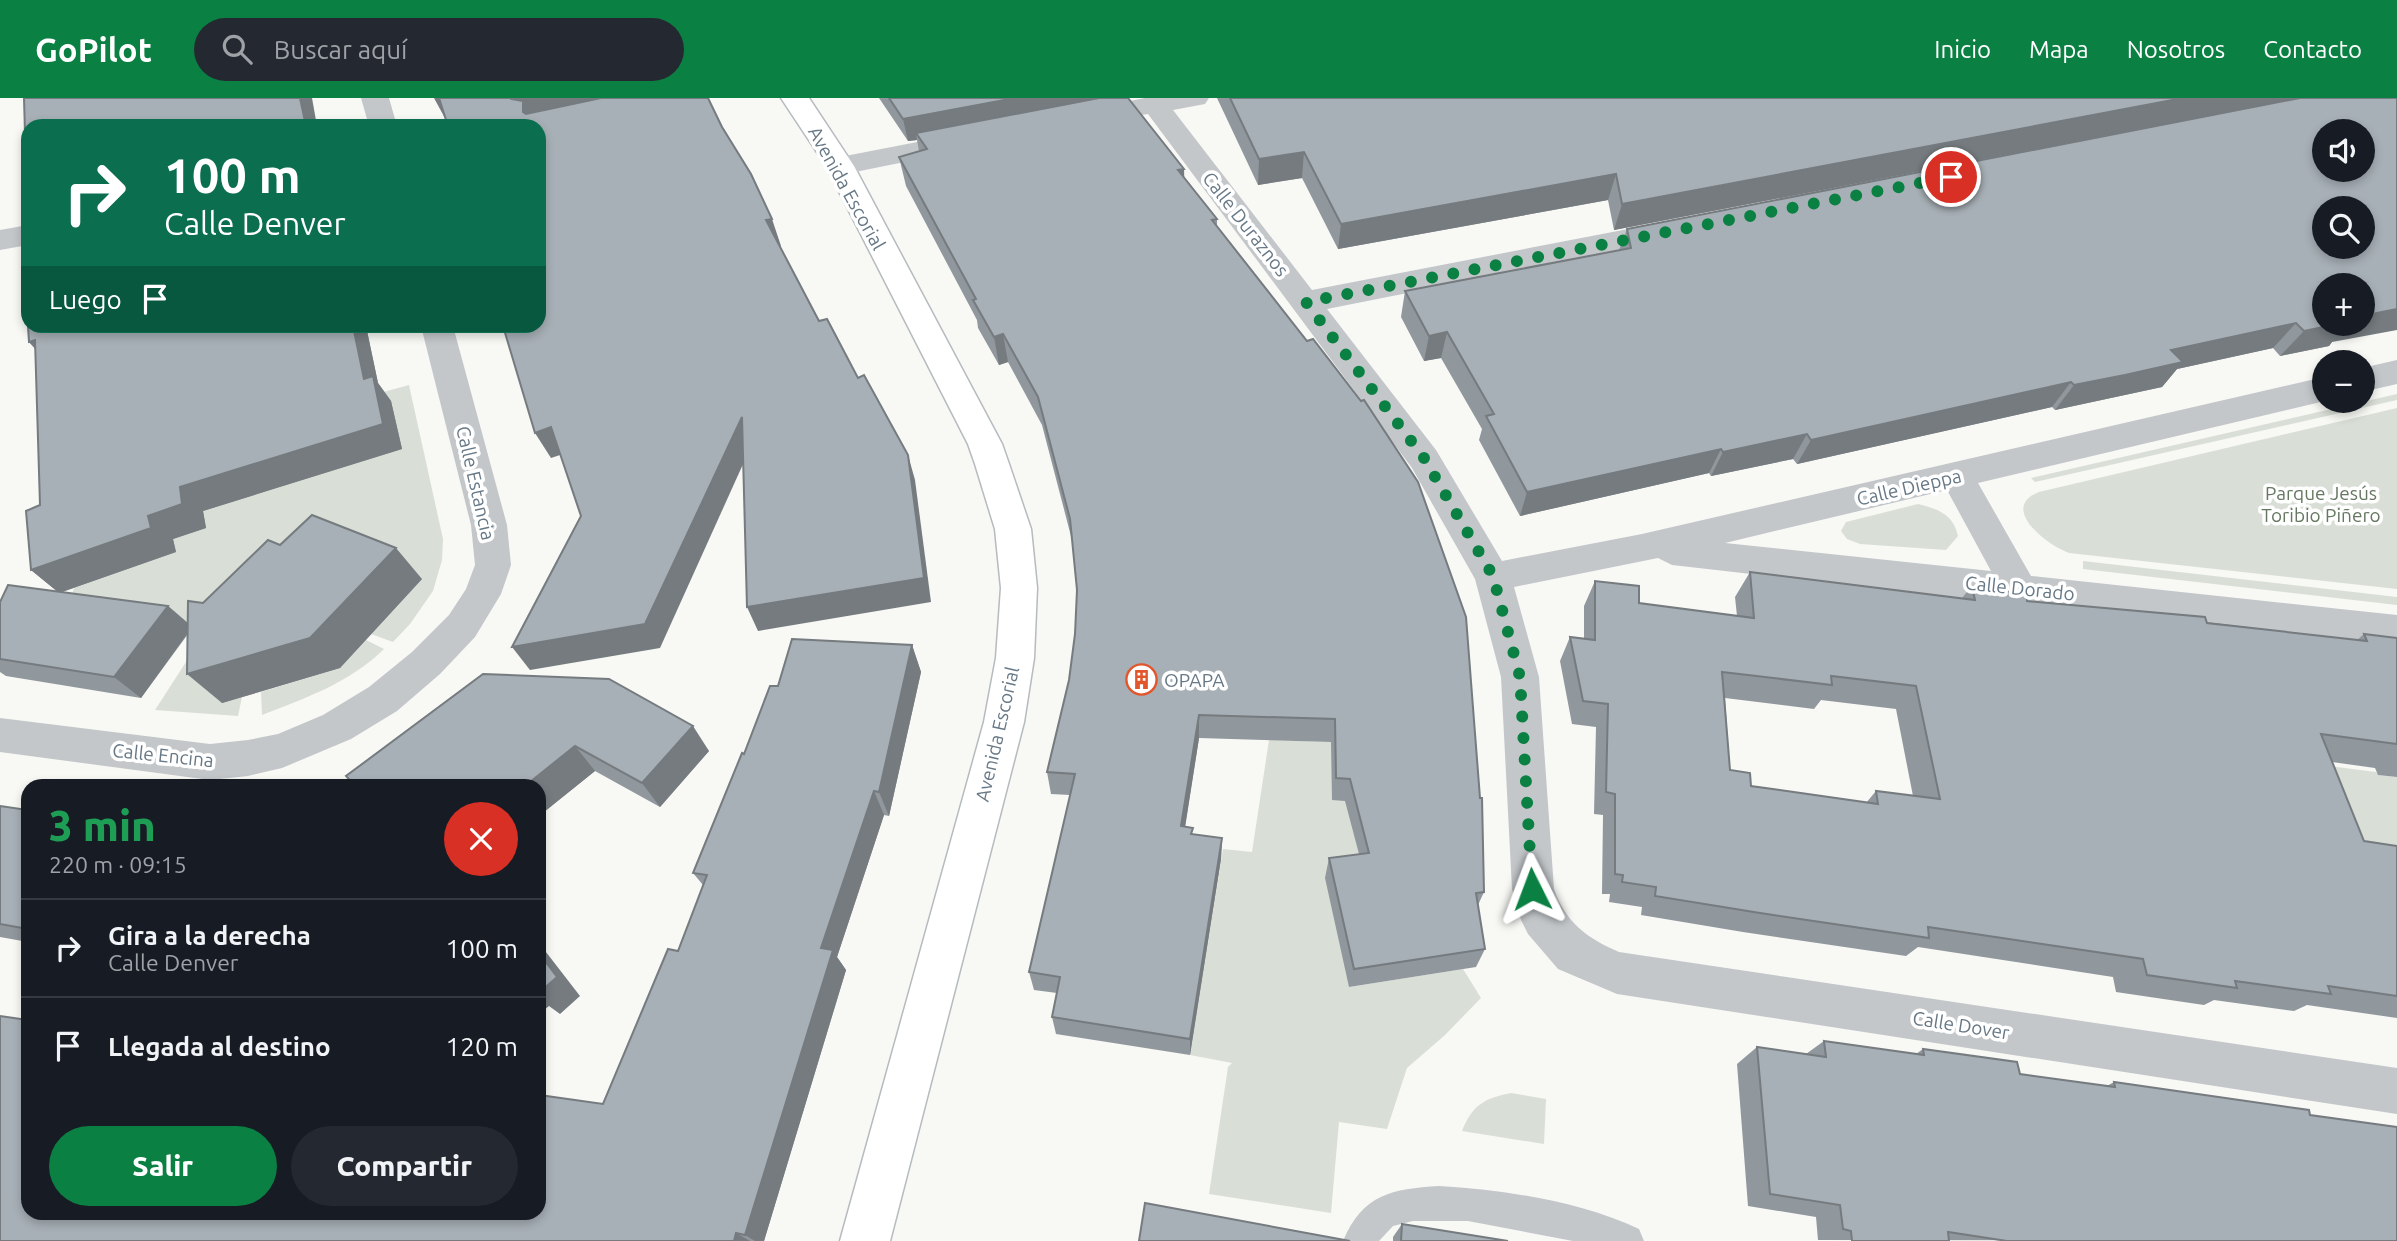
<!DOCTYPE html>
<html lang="es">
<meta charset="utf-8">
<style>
body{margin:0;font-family:Ubuntu,sans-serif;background:#242831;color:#f1f3f6;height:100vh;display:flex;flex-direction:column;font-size:26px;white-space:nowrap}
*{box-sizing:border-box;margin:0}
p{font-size:23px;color:#9ea1a6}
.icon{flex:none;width:38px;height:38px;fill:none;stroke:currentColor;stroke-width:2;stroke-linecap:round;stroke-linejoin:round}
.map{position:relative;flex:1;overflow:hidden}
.sheet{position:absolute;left:21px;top:681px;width:525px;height:441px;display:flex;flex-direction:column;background:#171b24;border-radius:21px;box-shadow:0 4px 10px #0003}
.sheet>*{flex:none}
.banner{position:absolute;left:21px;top:21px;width:525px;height:214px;border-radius:21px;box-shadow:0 4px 10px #0003;background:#0b6e4f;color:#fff;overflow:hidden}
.buttons{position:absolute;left:2312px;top:21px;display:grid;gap:14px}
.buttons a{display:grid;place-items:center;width:63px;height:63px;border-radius:50%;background:#171b24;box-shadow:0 4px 10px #0003;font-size:35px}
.pin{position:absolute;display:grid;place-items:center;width:60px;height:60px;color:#fff;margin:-30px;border:4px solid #fff;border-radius:50%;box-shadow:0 2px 7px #0007}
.me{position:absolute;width:77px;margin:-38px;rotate:357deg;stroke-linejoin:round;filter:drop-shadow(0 0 5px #0008)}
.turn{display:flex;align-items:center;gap:24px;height:147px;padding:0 28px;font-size:32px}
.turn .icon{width:91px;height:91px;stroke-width:2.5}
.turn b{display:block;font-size:49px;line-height:60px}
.then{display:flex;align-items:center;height:66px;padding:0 28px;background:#0003;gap:14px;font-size:26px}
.round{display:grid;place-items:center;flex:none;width:74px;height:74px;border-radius:37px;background:#242831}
.summary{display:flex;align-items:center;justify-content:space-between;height:119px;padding:0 28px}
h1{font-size:42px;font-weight:800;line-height:52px;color:#1e9e55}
.action{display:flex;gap:14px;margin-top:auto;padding:14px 28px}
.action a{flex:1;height:80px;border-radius:42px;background:#0b8043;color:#fff;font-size:28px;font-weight:800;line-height:80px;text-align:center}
.action a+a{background:#242831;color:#f1f3f6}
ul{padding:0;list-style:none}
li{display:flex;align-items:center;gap:21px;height:98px;padding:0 28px;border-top:2px solid #363941}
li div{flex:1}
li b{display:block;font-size:26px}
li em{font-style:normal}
header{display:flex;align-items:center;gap:42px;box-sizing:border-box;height:98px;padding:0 35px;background:#0b8043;color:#fff}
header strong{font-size:33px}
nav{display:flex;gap:38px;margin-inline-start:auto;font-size:24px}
.search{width:490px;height:63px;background:#242831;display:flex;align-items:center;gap:18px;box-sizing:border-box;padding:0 24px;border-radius:38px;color:#9ea1a6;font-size:26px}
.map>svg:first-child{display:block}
.green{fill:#d9dfd6}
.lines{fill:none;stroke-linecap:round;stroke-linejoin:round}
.secondary-casing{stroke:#b5bbbf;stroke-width:3}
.lane{fill:#c3c7ca;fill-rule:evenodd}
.street{fill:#c3c7ca;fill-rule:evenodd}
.secondary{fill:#fff;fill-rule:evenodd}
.wall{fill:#90979d;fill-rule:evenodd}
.shaded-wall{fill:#757b7f}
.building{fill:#a7b0b6;stroke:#757b7f;stroke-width:2;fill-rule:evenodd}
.route{stroke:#0b8043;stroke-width:12;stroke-dasharray:0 21.6}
.labels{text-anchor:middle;stroke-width:7;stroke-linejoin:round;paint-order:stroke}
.street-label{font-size:19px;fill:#677886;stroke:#fff}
.park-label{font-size:19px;fill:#667862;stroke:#fff}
.poi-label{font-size:19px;fill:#677886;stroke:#fff;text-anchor:start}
</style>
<header>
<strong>GoPilot</strong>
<div class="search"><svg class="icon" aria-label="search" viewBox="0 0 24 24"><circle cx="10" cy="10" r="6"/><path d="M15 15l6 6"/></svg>Buscar aquí</div>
<nav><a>Inicio</a><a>Mapa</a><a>Nosotros</a><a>Contacto</a></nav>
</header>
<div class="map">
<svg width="2397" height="1143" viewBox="0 0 2397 1143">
<rect width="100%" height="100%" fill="#f8f8f5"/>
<g class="green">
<polygon points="409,287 443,441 442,462 433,493 410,526 393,544 371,536 422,481 223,604 242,599 238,618 155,612 206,533 69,508 74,490 176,454 173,441 203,407 270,392 401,351 380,295"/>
<polygon points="2397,296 2397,302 2035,384 2031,380"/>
<path d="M2397,310V491L2069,455C2048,448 1998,410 2039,394Z"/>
<path d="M1918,406C1938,411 1953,416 1958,438L1946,452L1860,446L1847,441L1841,433L1846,424Z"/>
<polygon points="2083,463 2397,499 2397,507 2083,471"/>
<path d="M366,542L384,551C349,585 306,600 262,617L261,594L340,570Z"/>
<polygon points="1269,642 1331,644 1470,709 1363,775 1349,889 1463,871 1481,900 1445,937 1407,970 1387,1031 1339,1024 1331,1115 1209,1096 1228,969 1232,965 1190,957 1223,751 1252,754"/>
<polygon points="2290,663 2376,674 2379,677 2397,679 2397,773 2322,741"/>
<path d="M1511,995L1546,1001L1544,1046L1462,1033C1472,1007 1485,1000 1511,995Z"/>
</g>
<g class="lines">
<defs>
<polygon id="secondary" points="781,0 809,0 854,68 1002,346 1009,366 1031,431 1037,490 1034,560 1024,624 890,1143 840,1143 984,624 996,560 1001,490 995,431 975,366 968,346 826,68"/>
</defs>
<use href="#secondary" class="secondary-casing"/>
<path class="lane" d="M1439,1088C1505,1092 1579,1103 1639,1131L1644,1143H1573L1468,1123H1413L1393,1128L1379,1143H1343C1363,1096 1392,1091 1439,1088Z"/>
<g class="street">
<polygon points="361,0 389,0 397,28 369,28"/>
<path d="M1145,0H1209L1205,6L1173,12L1312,192L1675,122L1686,125L1690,132L1686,139L1675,142L1327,211L1436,352L1502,463L1642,436L2324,279L2325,303L1978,385L2031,478L2397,517V549L1672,467L1658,460L1514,489L1539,579L1554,791C1566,825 1587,840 1619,854L2397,970V1016L1617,896L1558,871L1528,836L1521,822L1512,791L1501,579L1475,481L1412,370L1148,16L1135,18L1125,16L1121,10L1125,4ZM1947,392L1991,473L1725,445Z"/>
<polygon points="969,34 979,37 983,43 979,49 840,77 830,74 826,68 830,62 840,59"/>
<polygon points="28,127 28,147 0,152 0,132"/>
<polygon points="421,228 453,228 507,427 511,467 501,496 475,539 440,576 397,613 351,641 282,670 248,678 210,682 0,654 0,620 210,646 248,642 278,636 323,617 369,589 412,554 449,517 466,491 475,467 471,427"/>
<polygon points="2397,262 2397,286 2362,294 2362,270"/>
</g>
<use href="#secondary" class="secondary"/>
</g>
<g class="wall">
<polygon points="879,0 1128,0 1184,80 1217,121 1217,128 1484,794 1478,807 1485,851 1476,869 1349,889 1325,780 1329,760 1359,756 1345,703 1332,702 1331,644 1199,640 1185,728 1193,736 1222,740 1221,761 1190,957 1056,936 1052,919 1057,895 1034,892 1029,874 1070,697 1051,696 1047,674 1069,582 1075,536 1077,492 1072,442 1042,327 1008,264 999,267 978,230 977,222 906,88 899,59 919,53 917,42 908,43"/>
<polygon points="1217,0 2397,0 2332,244 2329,248 2280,258 2273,250 2177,271 2162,289 2055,312 2052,309 1797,366 1793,361 1711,378 1709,375 1520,418 1479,342 1482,331 1441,260 1424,263 1401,219 1405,193 1619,152 1627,131 2202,19 1614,132 1608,102 1338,151 1302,80 1258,87"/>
<polygon points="28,228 366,228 378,285 391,303 402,351 203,413 206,430 173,441 176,454 62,494 168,508 188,525 203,505 280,447 422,481 340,570 222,605 188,536 141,600 6,578 0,574 0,504 57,493 31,472 40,407 35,251 29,244"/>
<path d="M1750,474L1962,500L1972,488L2027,503L2357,542L2364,536L2397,540V679L2378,677L2375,670L2332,664L2364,743L2397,748V920L2307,907L2294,913L2214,902L2204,907L2116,894L2113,879L1918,849L1906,858L1743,834L1641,817L1642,809L1609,804L1610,796H1602L1603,717L1594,716L1596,629L1572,626L1560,563L1570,539L1584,541V508L1595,483L1639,505L1737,518L1735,499ZM1725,600L1814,611L1821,602L1896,611L1913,698L1876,693L1866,705L1751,688L1730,672Z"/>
<polygon points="912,547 921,574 889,718 884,717 837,859 846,872 764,1143 0,1143 28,1115 539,1115 603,1006 678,853 703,787 693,775 744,656 778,588"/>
<polygon points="483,576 709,653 660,709 595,673 539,718 539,688"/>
<polygon points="0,708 28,712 28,844 0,839"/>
<polygon points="1824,943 1916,956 1923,951 2020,976 2107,988 2114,984 2310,1017 2397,1143 1818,1142 1816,1119 1748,1108 1737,966 1757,949 1806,956"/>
<polygon points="1402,1126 1508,1143 1393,1143 1393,1139"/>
</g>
<g class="shaded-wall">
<polygon points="300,0 312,0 317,28 306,28"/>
<polygon points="434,0 440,0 446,22"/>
<polygon points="513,0 636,0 535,28 512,1"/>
<polygon points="1015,0 1110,0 916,35 917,42 908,43 903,21"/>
<polygon points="2183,0 2301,0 1614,132 1622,106"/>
<polygon points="1304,54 1302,80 1258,87 1259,61"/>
<polygon points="1184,71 1185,100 1178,72"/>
<polygon points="1616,76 1608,102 1338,151 1341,126"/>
<polygon points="772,121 781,148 775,149 766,122"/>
<polygon points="2397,211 2397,232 2332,244 2329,248 2280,258 2304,233 2338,226 2362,226 2362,218"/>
<polygon points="2296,225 2273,250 2177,271 2162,289 2055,312 2074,287 2171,252"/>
<polygon points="353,228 366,228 378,285 391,303 402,351 203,413 206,430 173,441 176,454 59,495 31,472 180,389 364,281"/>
<polygon points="1447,234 1441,260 1424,263 1429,238"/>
<polygon points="1003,236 1008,264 999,267 994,239"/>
<polygon points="35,242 54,269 29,244"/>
<polygon points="2071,284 2052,309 1797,366 1811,342"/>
<polygon points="742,319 753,344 660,550 530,572 512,549"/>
<polygon points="551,329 566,355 551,360 535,335"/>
<polygon points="1807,336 1793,361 1711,378 1723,354"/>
<polygon points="1721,351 1709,375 1520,418 1527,394"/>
<polygon points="908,357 915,382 931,504 758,533 747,509"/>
<polygon points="396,450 422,481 340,570 222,605 187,576"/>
<polygon points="168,508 192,529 141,600 114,579"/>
<polygon points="912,547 921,574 889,718 879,694"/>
<polygon points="1199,617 1199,640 1182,749 1181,728"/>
<polygon points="693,628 709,653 660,709 642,685"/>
<polygon points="575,648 595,673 539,718 539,688 525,688"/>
<polygon points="874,693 884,717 837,859 846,872 764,1143 755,1143 745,1137 821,850"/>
<polygon points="1222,740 1221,761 1190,957 1190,941"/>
<polygon points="539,845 580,898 560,916 549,908 539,916"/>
<polygon points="736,1135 750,1143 734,1143"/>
</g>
<g class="building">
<polygon points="24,0 300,0 306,28 28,28 28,34 25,35"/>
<polygon points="439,0 513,0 512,1 523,3 523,14 526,16 601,0 708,0 722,29 751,76 772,121 766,122 819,223 827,221 858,280 864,277 908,357 924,480 747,509 742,319 645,526 512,549 581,418 551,329 535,335 503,228 539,228 539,28 448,28"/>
<polygon points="889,0 1015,0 903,21"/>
<polygon points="1099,0 1128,0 1184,71 1178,72 1217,121 1212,122 1307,243 1313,241 1361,303 1364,302 1418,384 1466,519 1480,700 1482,700 1484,794 1476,795 1485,851 1354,871 1329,760 1369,755 1350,681 1336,680 1335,621 1199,617 1181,728 1193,730 1191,736 1222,740 1190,941 1052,919 1060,879 1029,874 1075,676 1047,674 1069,582 1075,536 1077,492 1070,421 1038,299 1003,236 994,239 973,202 976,201 899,59 927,51 916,35"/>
<polygon points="1230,0 2183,0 1622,106 1616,76 1341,126 1304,54 1259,61"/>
<path d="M2300,0H2397V211L2362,218V187H2324V226H2338L2304,233L2296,225L2171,252L2183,264L2125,277L2074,287L2071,284L1811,342L1807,336L1723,354L1721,351L1527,394L1486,318L1494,316L1447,234L1429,238L1405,193L1631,150L1627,131ZM2324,33H2362V72H2324ZM2324,110H2362V149H2324Z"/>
<polygon points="28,228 353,228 364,281 373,278 383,326 180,389 182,406 148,418 151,430 31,472 26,413 40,407 35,242 29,244"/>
<polygon points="312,417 396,450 310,540 187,576 188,503 203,505 268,442 280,447"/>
<path d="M1750,474L1975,502L1972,488L2026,496L2027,503L2205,519L2207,525L2367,543L2364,536L2397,540V646L2321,636L2364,743L2397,748V898L2328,888L2331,896L2235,883L2237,890L2147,877L2143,861L1928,829L1929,840L1760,815L1655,798L1656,789L1622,784L1623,777L1615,776V696L1606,694L1608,606L1583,603L1570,539L1595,542V483L1639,488V505L1754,520ZM1722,574L1832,587L1831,578L1916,588L1940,701L1876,693L1878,706L1751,688L1750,675L1730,672Z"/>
<polygon points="8,487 168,508 114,579 0,561 0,504"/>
<polygon points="792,541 912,547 879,694 874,693 821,850 833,852 745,1137 736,1135 734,1143 0,1143 0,918 28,922 28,1115 539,1115 539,997 603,1006 668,851 678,853 707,777 693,775 742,655 744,656 770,588 778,588"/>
<polygon points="483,576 609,581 693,628 642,685 575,648 525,688 355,688 346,678"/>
<polygon points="0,708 28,712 28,831 0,826"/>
<polygon points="539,855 557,879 539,895"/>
<polygon points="1824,943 1924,957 1923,951 2017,964 2020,976 2115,989 2114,984 2309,1012 2310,1017 2397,1029 2397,1143 2007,1143 1948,1134 1949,1143 1852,1143 1851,1133 1843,1131 1840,1107 1770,1096 1757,949 1826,959"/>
<polygon points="1145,1105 1350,1143 1139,1143"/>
<polygon points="1402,1126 1508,1143 1401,1143"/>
</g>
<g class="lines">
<polyline class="route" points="1532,791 1520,579 1493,478 1424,360 1306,204 1951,79"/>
</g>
<defs>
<symbol id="building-ring" viewBox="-11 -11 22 22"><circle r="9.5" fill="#fff" stroke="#e1562b" stroke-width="1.5"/><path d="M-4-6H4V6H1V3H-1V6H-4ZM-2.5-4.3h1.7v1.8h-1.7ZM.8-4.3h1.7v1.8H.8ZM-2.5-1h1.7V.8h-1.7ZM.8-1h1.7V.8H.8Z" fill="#e1562b"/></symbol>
</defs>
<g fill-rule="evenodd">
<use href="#building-ring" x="1124" y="564" width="35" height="35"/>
</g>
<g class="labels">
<g class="street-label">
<text transform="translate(847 90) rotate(61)" y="7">Avenida Escorial</text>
<text transform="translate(1246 126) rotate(52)" y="7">Calle Duraznos</text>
<text transform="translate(476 385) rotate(77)" y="7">Calle Estancia</text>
<text transform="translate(1909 389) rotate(-13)" y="7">Calle Dieppa</text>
<text transform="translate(2020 490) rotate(6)" y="7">Calle Dorado</text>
<text transform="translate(997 636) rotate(-77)" y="7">Avenida Escorial</text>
<text transform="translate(163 657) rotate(6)" y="7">Calle Encina</text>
<text transform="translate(1961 927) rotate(9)" y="7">Calle Dover</text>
</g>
<g class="park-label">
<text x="2321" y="402">Parque Jesús<tspan x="2321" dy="22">Toribio Piñero</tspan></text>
</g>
<g class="poi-label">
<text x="1164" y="589">OPAPA</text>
</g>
</g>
</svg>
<div class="buttons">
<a><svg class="icon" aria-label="sound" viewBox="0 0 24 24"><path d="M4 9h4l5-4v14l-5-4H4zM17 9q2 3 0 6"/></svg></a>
<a><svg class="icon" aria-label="search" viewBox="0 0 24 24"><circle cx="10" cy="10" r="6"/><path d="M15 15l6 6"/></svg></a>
<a>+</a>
<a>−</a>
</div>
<div class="pin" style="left:1951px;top:79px;background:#d93025"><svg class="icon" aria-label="arrive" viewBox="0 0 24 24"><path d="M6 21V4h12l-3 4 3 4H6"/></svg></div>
<svg class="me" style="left:1532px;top:791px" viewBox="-20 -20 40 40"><path d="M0-17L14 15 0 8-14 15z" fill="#0b8043" stroke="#fff" stroke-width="4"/></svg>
<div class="banner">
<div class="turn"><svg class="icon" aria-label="right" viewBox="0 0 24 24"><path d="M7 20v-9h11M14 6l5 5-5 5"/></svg><div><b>100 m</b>Calle Denver</div></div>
<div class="then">Luego<svg class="icon" aria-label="arrive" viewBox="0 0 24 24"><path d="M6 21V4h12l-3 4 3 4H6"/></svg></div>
</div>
<section class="sheet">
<div class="summary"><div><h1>3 min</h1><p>220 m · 09:15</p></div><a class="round" style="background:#d93025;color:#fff"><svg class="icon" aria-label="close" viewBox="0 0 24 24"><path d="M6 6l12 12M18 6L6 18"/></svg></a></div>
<ul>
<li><svg class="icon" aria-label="right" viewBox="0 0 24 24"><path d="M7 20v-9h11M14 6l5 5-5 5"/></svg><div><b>Gira a la derecha</b><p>Calle Denver</p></div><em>100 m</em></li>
<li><svg class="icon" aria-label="arrive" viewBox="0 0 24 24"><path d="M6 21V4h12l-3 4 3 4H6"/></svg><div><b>Llegada al destino</b></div><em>120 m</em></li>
</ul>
<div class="action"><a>Salir</a><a>Compartir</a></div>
</section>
</div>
